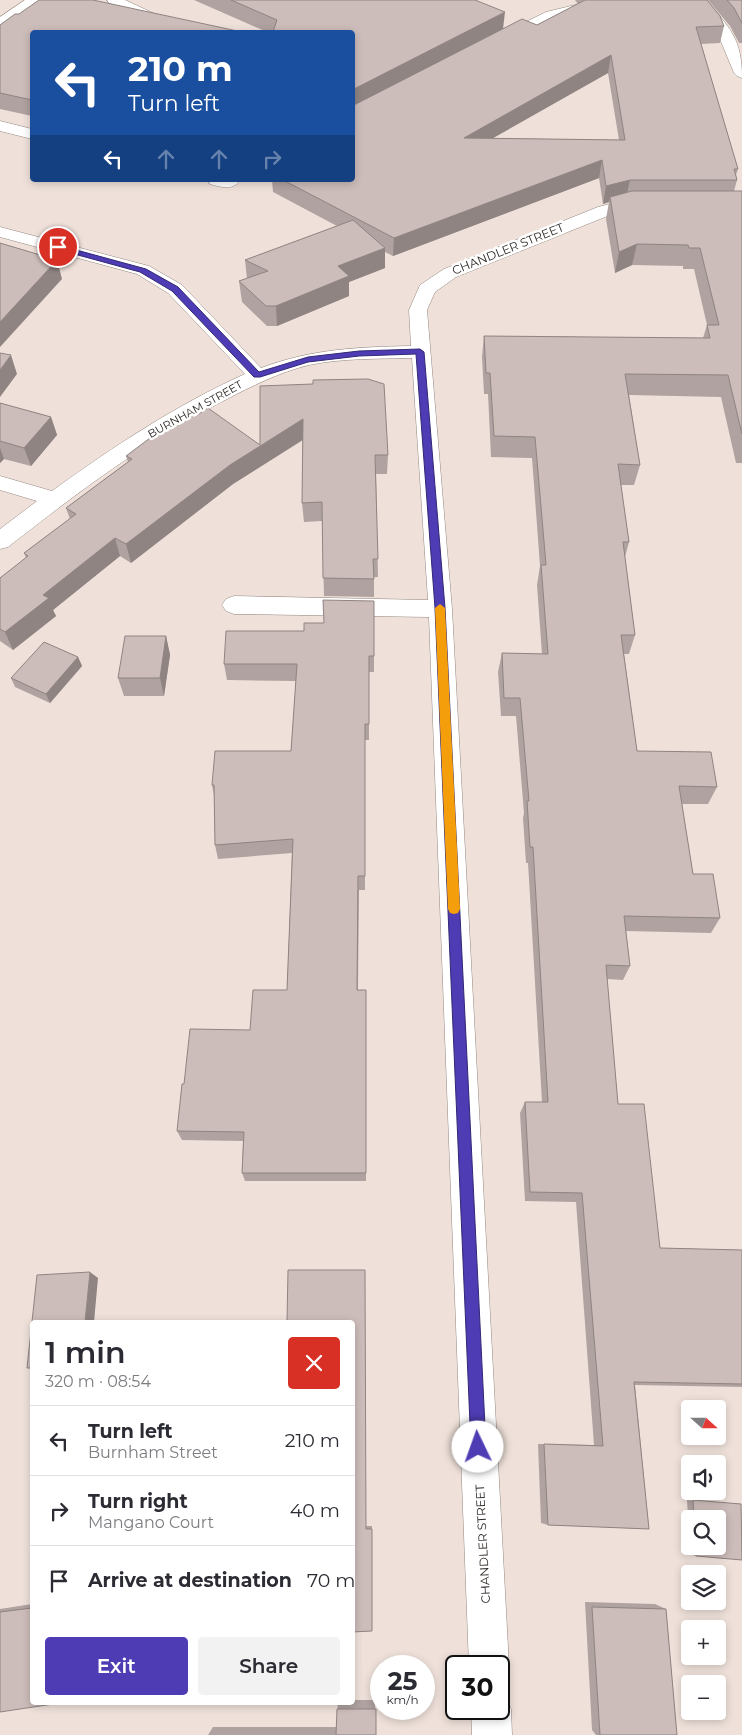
<!DOCTYPE html>
<meta charset="utf-8">
<style>
body{margin:0;font-family:Montserrat,sans-serif;background:#f2f2f3;color:#2b2b33;height:100vh;display:flex;flex-direction:column;font-size:19px;white-space:nowrap}
*{box-sizing:border-box;margin:0}
p{font-size:16px;color:#7c7c81}
.icon{flex:none;width:28px;height:28px;fill:none;stroke:currentColor;stroke-width:2;stroke-linecap:round;stroke-linejoin:round}
.map{position:relative;flex:1;overflow:hidden}
.side{position:absolute;left:30px;top:1320px;width:325px;height:385px;display:flex;flex-direction:column;background:#fff;border-radius:5px;box-shadow:0 2px 8px #0003}
.side>*{flex:none}
.guide{position:absolute;left:30px;top:30px;width:325px;height:152px;border-radius:5px;box-shadow:0 2px 8px #0003;background:#1a4fa0;color:#fff;overflow:hidden}
.needle{width:32px;rotate:111deg}
.controls{position:absolute;left:681px;top:1400px;display:grid;gap:10px}
.controls a{display:grid;place-items:center;width:45px;height:45px;border-radius:5px;background:#fff;box-shadow:0 2px 8px #0003;font-size:25px}
.speed{position:absolute;left:370px;top:1655px;display:flex;gap:10px;font-size:25px;font-weight:700;text-align:center}
.speed>*{display:grid;place-content:center;width:65px;height:65px;border-radius:50%;background:#fff;box-shadow:0 2px 8px #0003;line-height:1}
.speed small{font-size:12px;font-weight:400}
.speed .limit{border:2px solid #111;border-radius:8px;background:#fff;color:#111}
.pin{position:absolute;display:grid;place-items:center;width:42px;height:42px;color:#fff;margin:-21px;border:2px solid #fff;border-radius:50%;box-shadow:0 1px 5px #0007}
.me{position:absolute;width:55px;margin:-28px;rotate:357deg;stroke-linejoin:round;filter:drop-shadow(0 0 4px #0008)}
.turn{display:flex;align-items:center;gap:18px;height:105px;padding:0 15px;font-size:22px}
.turn .icon{width:65px;height:65px;stroke-width:2.5}
.turn b{display:block;font-size:35px;line-height:42px}
.lanes{display:flex;align-items:center;height:48px;padding:0 15px;background:#0003;justify-content:center;gap:25px;direction:ltr}
.lanes .off{opacity:.35}
.round{display:grid;place-items:center;flex:none;width:52px;height:52px;border-radius:5px;background:#f2f2f3}
.head{display:flex;align-items:center;justify-content:space-between;height:85px;padding:0 15px}
h1{font-size:30px;font-weight:600;line-height:38px}
.primary-button{display:flex;gap:10px;margin-top:auto;padding:10px 15px}
.primary-button a{flex:1;height:58px;border-radius:5px;background:#4d3cb3;color:#fff;font-size:20px;font-weight:600;line-height:58px;text-align:center}
.primary-button a+a{background:#f2f2f3;color:#2b2b33}
ul{padding:0;list-style:none}
li{display:flex;align-items:center;gap:15px;height:70px;padding:0 15px;border-top:1px solid #e1e1e2}
li div{flex:1}
li b{display:block;font-size:19px}
li em{font-style:normal}
.map>svg:first-child{display:block}
.lines{fill:none;stroke-linecap:round;stroke-linejoin:round}
.minor-casing{stroke:#948780;stroke-width:1}
.minor{fill:#fff;fill-rule:evenodd}
.wall{fill:#afa2a0;fill-rule:evenodd}
.shaded-wall{fill:#8f8482}
.building{fill:#ccbcba;stroke:#8f8482;fill-rule:evenodd}
.route{fill:#4d3cb3;stroke:#322774}
.slow{fill:#f59e0b}
.labels{text-anchor:middle;stroke-width:5;stroke-linejoin:round;paint-order:stroke}
.far-street-label{font-size:11px;fill:#2c2724;stroke:#fff}
.street-label{font-size:12px;fill:#2c2724;stroke:#fff}
</style>
<div class="map">
<svg width="742" height="1735" viewBox="0 0 742 1735">
<rect width="100%" height="100%" fill="#efe1da"/>
<g class="lines">
<defs>
<g id="minor">
<polygon points="25,0 41,0 5,27 0,28 0,17"/>
<polygon points="107,0 125,0 187,29 189,32 171,32 109,3"/>
<polygon points="622,0 671,0 669,3 664,4 575,13 556,18 505,43 495,43 493,40 495,37 546,12 575,5"/>
<path d="M692,0H706C730,28 742,39 742,78L737,76L734,73L717,32Z"/>
<polygon points="0,121 32,129 32,139 0,131"/>
<path d="M208,180H240C233,191 221,187 210,184Z"/>
<path d="M643,199L649,200L652,204L649,208L627,210L610,215L456,277L435,292L427,310L452,609L509,1666L503,1680L499,1682V1666H469L429,617L234,614L226,611L222,605L226,599L234,596L428,600L412,358C378,359 343,358 309,365C280,372 252,386 225,400C147,440 77,493 8,547L0,549V529L37,501L0,490V476L52,491C113,447 176,405 245,374L168,293L137,274L0,237V227L149,266L182,285L261,368C311,349 359,347 411,346L409,310L420,285L444,269L598,207L626,200Z"/>
<polygon points="499,1692 505,1695 511,1709 512,1735 472,1735 471,1709 499,1709"/>
</g>
</defs>
<use href="#minor" class="minor-casing"/>
<use href="#minor" class="minor"/>
</g>
<g class="wall">
<path d="M194,0H475L503,29L537,25L578,4L575,0H707L724,26L720,43L701,44L738,169L736,175L737,180L734,191H742V463H736L721,397L629,395L640,465L634,485H621L629,542L625,557L635,635L629,654H624L637,751L717,787L708,804H682L693,874L720,918L711,933L626,931L630,966L623,980L607,979L618,1104L660,1248L742,1250V1387L635,1385L649,1529L548,1525L541,1523L538,1444H544L594,1445L576,1202L525,1201L520,1113L525,1102H542L528,863H526L523,818L524,813L516,716H501L498,672L502,653L542,654L537,585L540,566L532,458L491,457L488,394H484L482,357L484,336L703,338L707,325L694,269H683V266L632,265L615,273L606,219L609,202L603,204L599,178L393,256L385,252V268L349,282V296L277,326H267L242,302L239,281L247,279L245,260L337,226L273,192L272,180H352V32H267ZM608,73L619,140L493,138Z"/>
<polygon points="708,0 742,0 742,43 739,43 730,26"/>
<polygon points="0,25 32,32 32,116 0,109"/>
<polygon points="260,386 388,455 387,474 376,474 378,577 374,577 374,597 324,596 322,521 304,522 302,503 303,440 233,484 131,563 120,556 53,610 56,616 13,650 0,641 0,578 26,558 24,553 70,519 66,508 128,462 126,456 197,415 260,445"/>
<polygon points="0,403 51,417 57,435 31,466 4,459 0,463"/>
<polygon points="374,601 374,672 369,672 369,740 365,740 365,890 359,890 358,990 366,990 366,1181 245,1181 242,1173 243,1141 182,1140 177,1131 184,1084 250,1030 287,990 292,853 218,859 215,845 214,795 212,785 291,751 296,681 227,680 224,664 324,623"/>
<polygon points="166,636 170,655 164,696 124,696 118,678"/>
<polygon points="78,657 82,666 50,703 15,687 11,678"/>
<path d="M687,1500L741,1504L742,1560L696,1556L690,1554ZM690,1519H718V1546H690Z"/>
<polygon points="366,1526 372,1526 372,1631"/>
<polygon points="585,1602 655,1604 666,1609 677,1735 596,1735 592,1730"/>
<polygon points="32,1604 32,1702 0,1712 0,1609"/>
<polygon points="352,1700 375,1700 376,1735 208,1735 213,1727 336,1727 338,1702 352,1702"/>
</g>
<g class="shaded-wall">
<polygon points="505,12 503,29 352,108 352,90"/>
<polygon points="611,55 608,73 463,155 464,138"/>
<polygon points="602,160 599,178 393,256 394,238"/>
<polygon points="630,180 626,198 610,197 609,202 603,204 606,186"/>
<polygon points="637,244 632,265 615,273 619,252"/>
<polygon points="385,248 385,268 349,282 349,296 277,326 276,306 338,266"/>
<polygon points="57,260 62,279 0,347 0,322"/>
<polygon points="11,355 17,374 0,397 0,370"/>
<polygon points="51,417 57,435 31,466 24,448"/>
<polygon points="303,419 304,439 233,484 131,563 126,544 230,465"/>
<polygon points="0,448 4,459 0,463"/>
<polygon points="115,538 120,556 53,610 56,616 13,650 5,632 43,595"/>
<polygon points="166,636 170,655 164,696 160,678"/>
<polygon points="78,657 82,666 50,703 46,694"/>
<polygon points="90,1272 98,1278 94,1322 85,1322"/>
</g>
<g class="building">
<polygon points="39,0 93,0 242,32 32,32 32,100 0,93 0,25 15,14 19,14"/>
<polygon points="231,0 475,0 505,12 352,90 352,32 273,32 277,20"/>
<path d="M585,0H707L720,16L724,26L696,27L738,169H734L737,180H630L606,186L602,160L394,238L283,180H352V106L522,19L537,25ZM611,55L625,140L464,138Z"/>
<polygon points="727,0 742,0 742,23 734,8"/>
<polygon points="632,191 742,191 742,434 728,375 625,374 640,465 618,464 629,542 623,542 635,635 621,635 637,751 711,752 717,787 679,786 693,874 713,874 720,918 624,916 630,966 606,965 618,1104 644,1104 660,1248 742,1250 742,1384 634,1382 649,1529 548,1525 544,1444 603,1446 582,1193 530,1192 525,1102 548,1102 533,847 530,847 527,801 529,801 520,698 504,698 502,653 548,654 541,565 546,565 535,437 494,436 490,373 486,373 484,336 710,338 707,325 719,325 700,248 689,248 688,245 637,244 619,252 610,197"/>
<polygon points="353,220 385,248 338,266 349,276 276,306 266,306 239,281 268,271 245,260"/>
<polygon points="0,243 57,260 0,322"/>
<polygon points="0,353 11,355 0,370"/>
<polygon points="368,379 384,384 388,455 375,455 378,559 373,559 374,579 323,578 322,502 302,503 303,419 230,465 126,544 115,538 43,595 49,598 5,632 0,629 0,578 28,556 24,553 76,514 66,508 132,459 126,456 162,429 192,411 197,415 208,408 260,445 260,386 313,384 313,380"/>
<polygon points="0,403 51,417 24,448 0,441"/>
<polygon points="323,600 374,601 374,656 369,656 369,724 365,724 365,876 358,876 357,990 366,990 366,1173 242,1173 244,1132 177,1131 182,1084 184,1084 190,1029 250,1030 253,990 287,990 293,839 215,845 214,785 212,785 215,751 291,751 297,664 224,664 226,631 304,631 304,623 324,623"/>
<polygon points="125,636 166,636 160,678 118,678"/>
<polygon points="44,642 78,657 46,694 11,678"/>
<polygon points="288,1270 365,1270 366,1529 372,1529 372,1631 352,1632 352,1322 287,1322"/>
<polygon points="90,1272 85,1322 32,1322 32,1368 27,1368 37,1275"/>
<polygon points="693,1500 741,1504 742,1560 696,1556 696,1546 718,1546 718,1519 694,1519"/>
<polygon points="592,1607 666,1609 677,1735 600,1735"/>
<polygon points="32,1608 32,1702 60,1703 0,1712 0,1612"/>
<polygon points="337,1709 376,1709 376,1735 336,1735"/>
</g>
<polygon class="route" points="58,245 146,269 178,287 259,372 308,357 359,351 420,349 424,352 445,608 486,1447 484,1452 478,1454 473,1452 471,1447 435,608 416,354 359,356 308,362 260,377 254,377 172,291 140,272 56,249 55,247"/>
<polygon class="slow" points="440,604 445,608 460,909 458,913 454,914 450,913 448,909 435,608"/>
<g class="labels">
<g class="far-street-label">
<text transform="translate(195 409) rotate(-29)" y="4">BURNHAM STREET</text>
</g>
<g class="street-label">
<text transform="translate(508 249) rotate(-22)" y="4">CHANDLER STREET</text>
<text transform="translate(483 1544) rotate(-93)" y="4">CHANDLER STREET</text>
</g>
</g>
</svg>
<div class="controls">
<a><svg class="needle" viewBox="-14 -14 28 28"><path d="M0-13l5 13h-10z" fill="#e53935"/><path d="M0 13l5-13h-10z" fill="#7c7c81"/></svg></a>
<a><svg class="icon" aria-label="sound" viewBox="0 0 24 24"><path d="M4 9h4l5-4v14l-5-4H4zM17 9q2 3 0 6"/></svg></a>
<a><svg class="icon" aria-label="search" viewBox="0 0 24 24"><circle cx="10" cy="10" r="6"/><path d="M15 15l6 6"/></svg></a>
<a><svg class="icon" aria-label="layers" viewBox="0 0 24 24"><path d="M12 4l9 5-9 5-9-5zM3 14l9 5 9-5"/></svg></a>
<a>+</a>
<a>−</a>
</div>
<div class="speed"><div>25<small>km/h</small></div><div class="limit">30</div></div>
<div class="pin" style="left:58px;top:247px;background:#d93025"><svg class="icon" aria-label="arrive" viewBox="0 0 24 24"><path d="M6 21V4h12l-3 4 3 4H6"/></svg></div>
<svg class="me" style="left:478px;top:1447px" viewBox="-20 -20 40 40"><circle r="19" fill="#fff"/><path d="M0-13L10 11 0 6-10 11z" fill="#4d3cb3"/></svg>
<div class="guide">
<div class="turn"><svg class="icon" aria-label="left" viewBox="0 0 24 24"><path d="M17 20v-9H6M10 6l-5 5 5 5"/></svg><div><b>210 m</b>Turn left</div></div>
<div class="lanes"><svg class="icon" aria-label="left" viewBox="0 0 24 24"><path d="M17 20v-9H6M10 6l-5 5 5 5"/></svg><svg class="icon off" aria-label="ahead" viewBox="0 0 24 24"><path d="M12 20V5M6 11l6-6 6 6"/></svg><svg class="icon off" aria-label="ahead" viewBox="0 0 24 24"><path d="M12 20V5M6 11l6-6 6 6"/></svg><svg class="icon off" aria-label="right" viewBox="0 0 24 24"><path d="M7 20v-9h11M14 6l5 5-5 5"/></svg></div>
</div>
<section class="side">
<div class="head"><div><h1>1 min</h1><p>320 m · 08:54</p></div><a class="round" style="background:#d93025;color:#fff"><svg class="icon" aria-label="close" viewBox="0 0 24 24"><path d="M6 6l12 12M18 6L6 18"/></svg></a></div>
<ul>
<li><svg class="icon" aria-label="left" viewBox="0 0 24 24"><path d="M17 20v-9H6M10 6l-5 5 5 5"/></svg><div><b>Turn left</b><p>Burnham Street</p></div><em>210 m</em></li>
<li><svg class="icon" aria-label="right" viewBox="0 0 24 24"><path d="M7 20v-9h11M14 6l5 5-5 5"/></svg><div><b>Turn right</b><p>Mangano Court</p></div><em>40 m</em></li>
<li><svg class="icon" aria-label="arrive" viewBox="0 0 24 24"><path d="M6 21V4h12l-3 4 3 4H6"/></svg><div><b>Arrive at destination</b></div><em>70 m</em></li>
</ul>
<div class="primary-button"><a>Exit</a><a>Share</a></div>
</section>
</div>
